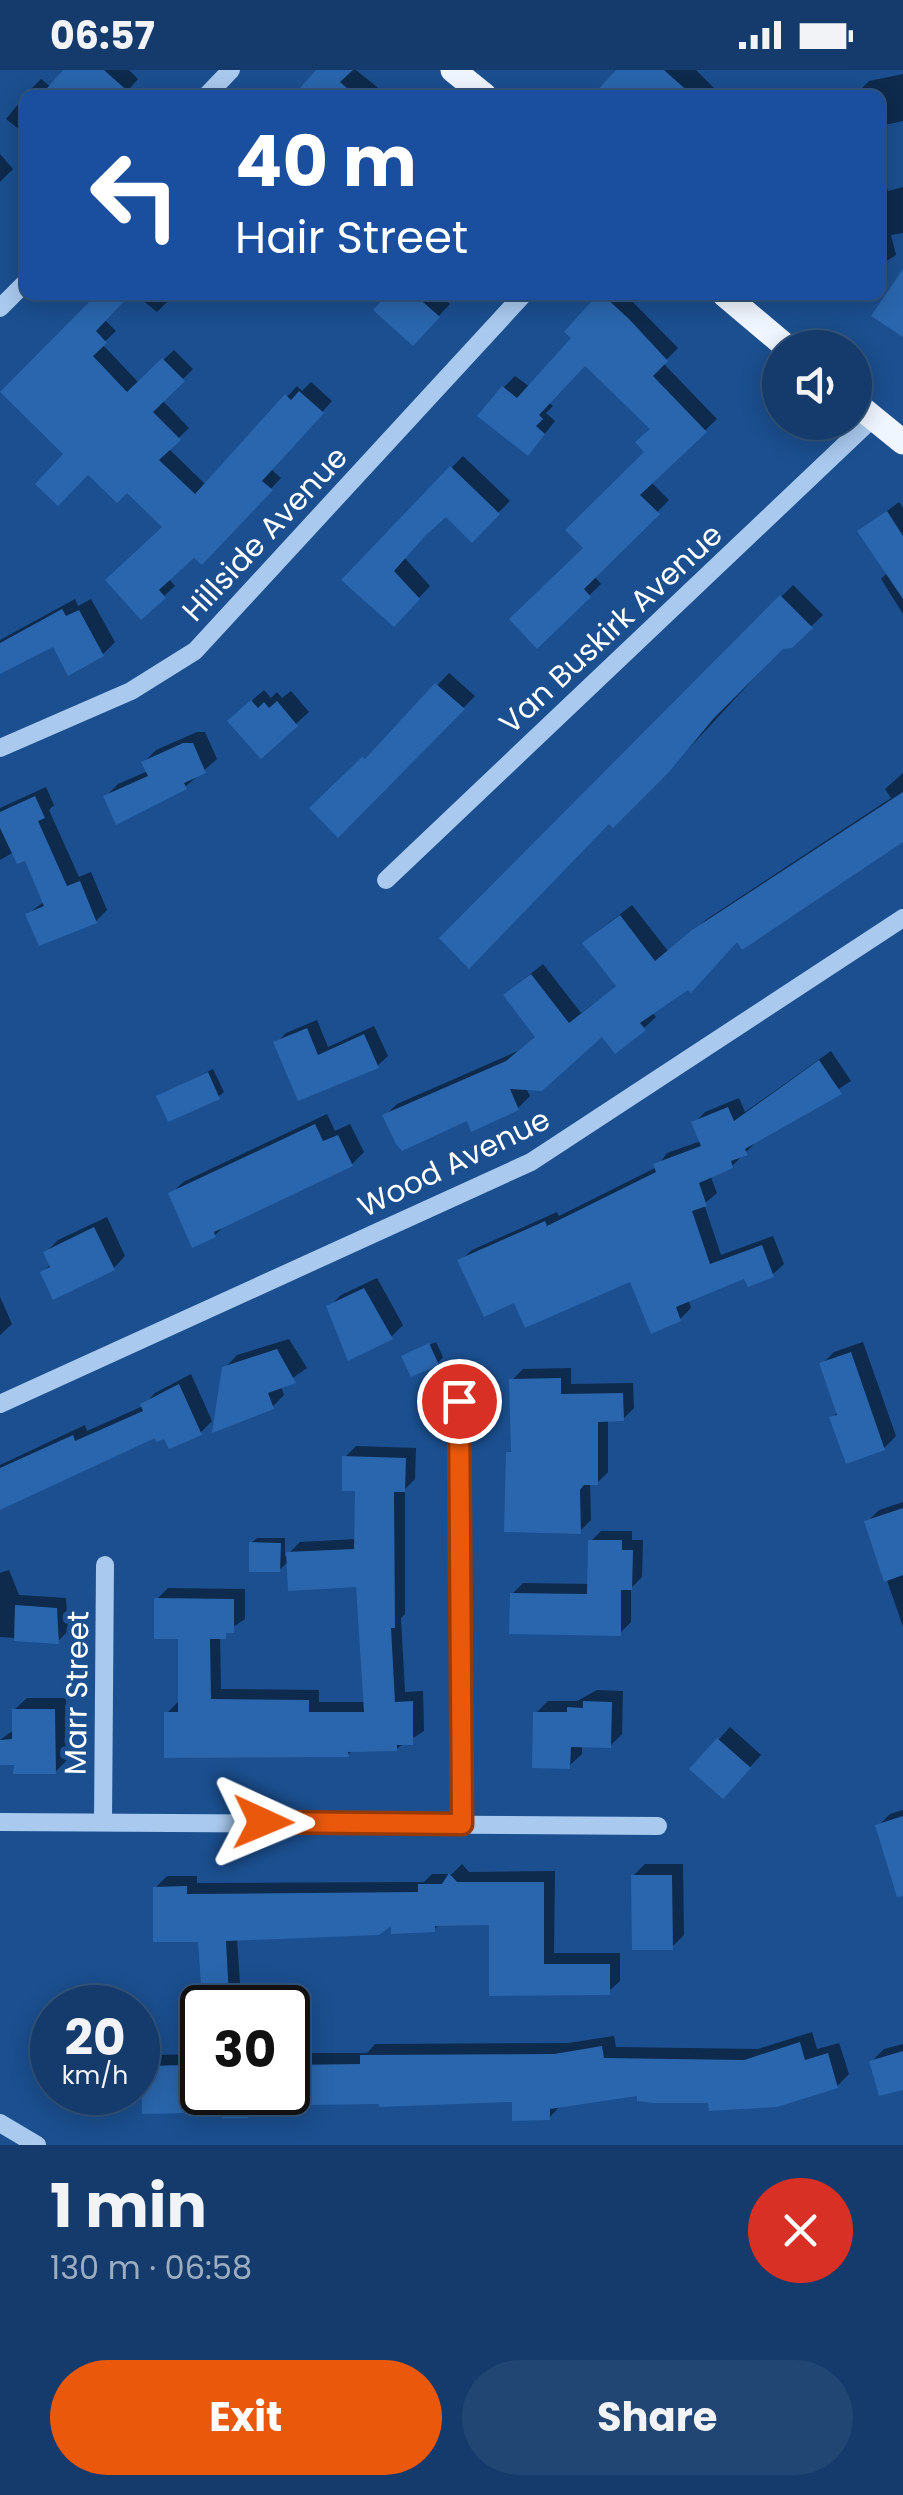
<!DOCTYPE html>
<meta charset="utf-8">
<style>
body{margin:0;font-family:Poppins,sans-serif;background:#214673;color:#f1f3f6;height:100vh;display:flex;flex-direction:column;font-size:38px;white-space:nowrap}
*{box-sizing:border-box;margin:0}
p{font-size:32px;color:#9dadc1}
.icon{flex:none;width:55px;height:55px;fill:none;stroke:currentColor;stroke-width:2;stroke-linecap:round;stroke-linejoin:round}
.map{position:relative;height:2075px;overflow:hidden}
.panel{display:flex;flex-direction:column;background:#143b6b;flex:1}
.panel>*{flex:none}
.top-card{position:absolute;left:20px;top:20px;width:865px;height:210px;border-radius:15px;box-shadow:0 5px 25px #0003,0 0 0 2px #33557e;background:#1a4fa0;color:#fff;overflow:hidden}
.tools{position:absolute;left:762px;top:260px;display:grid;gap:20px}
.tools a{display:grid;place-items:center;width:110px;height:110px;border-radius:50%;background:#143b6b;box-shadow:0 5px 25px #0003,0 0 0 2px #33557e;font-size:50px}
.speed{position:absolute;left:30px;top:1915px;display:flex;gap:20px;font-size:50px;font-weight:700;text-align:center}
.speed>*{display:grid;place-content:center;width:130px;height:130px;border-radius:50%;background:#143b6b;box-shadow:0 5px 25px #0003,0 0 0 2px #33557e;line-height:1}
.speed small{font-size:25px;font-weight:400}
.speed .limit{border:5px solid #111;border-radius:15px;background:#fff;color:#111}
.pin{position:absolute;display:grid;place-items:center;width:85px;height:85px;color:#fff;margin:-42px;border:5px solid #fff;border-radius:50%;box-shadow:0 2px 10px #0007}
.me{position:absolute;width:110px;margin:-55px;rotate:91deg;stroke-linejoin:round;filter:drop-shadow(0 0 8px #0008)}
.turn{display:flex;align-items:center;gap:35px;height:210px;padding:0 50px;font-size:45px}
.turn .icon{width:130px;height:130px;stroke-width:2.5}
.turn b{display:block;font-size:70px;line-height:85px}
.round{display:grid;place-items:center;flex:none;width:105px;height:105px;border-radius:52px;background:#214673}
.overview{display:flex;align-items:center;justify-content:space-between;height:170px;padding:0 50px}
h1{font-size:60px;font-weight:700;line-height:75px}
.action{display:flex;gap:20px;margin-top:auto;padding:20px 50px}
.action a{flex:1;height:115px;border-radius:60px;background:#ea580c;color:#fff;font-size:40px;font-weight:700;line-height:115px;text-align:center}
.action a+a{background:#214673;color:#f1f3f6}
.status{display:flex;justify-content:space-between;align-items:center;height:70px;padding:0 50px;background:#143b6b;direction:ltr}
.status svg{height:28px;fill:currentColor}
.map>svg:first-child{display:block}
.shadow{fill:#0007}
.building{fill:#2a66ad}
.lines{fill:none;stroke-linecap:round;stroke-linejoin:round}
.minor{stroke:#a9c9ee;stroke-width:18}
.major{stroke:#f0f6ff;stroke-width:25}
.route-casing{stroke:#983908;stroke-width:25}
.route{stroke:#ea580c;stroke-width:18}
.labels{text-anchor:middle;stroke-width:10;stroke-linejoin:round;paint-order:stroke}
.street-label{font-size:30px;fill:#fff;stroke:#1b4f8f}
</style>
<div class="status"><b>06:57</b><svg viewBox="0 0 49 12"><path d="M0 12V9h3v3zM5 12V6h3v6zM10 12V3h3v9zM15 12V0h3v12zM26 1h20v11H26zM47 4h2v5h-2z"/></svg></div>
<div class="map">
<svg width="903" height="2075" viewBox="0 0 903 2075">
<rect width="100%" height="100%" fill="#1b4f8f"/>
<g class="shadow">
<polygon points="66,0 129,0 138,9 124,25 25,25 41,9 51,17"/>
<polygon points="319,0 356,0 387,25 306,25"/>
<polygon points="619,0 696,0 721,25 619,25"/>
<polygon points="903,4 903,51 880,56 880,25 857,23 869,11"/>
<polygon points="25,26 25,64 6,49"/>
<polygon points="0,84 13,99 0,112"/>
<polygon points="880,88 888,121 903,117 903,163 891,165 896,185 880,195"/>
<polygon points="136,225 174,225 157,242"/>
<polygon points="391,225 440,225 450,234 425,261"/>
<polygon points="600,225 626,225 678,278 663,293 717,349 651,412 669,430 594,506 601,514 537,576 586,478 647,382 653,358 586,293 548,332 553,336 546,343 555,351 539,371 504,317 515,306 530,317 575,268"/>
<polygon points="104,249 116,261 102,274 139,313 174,280 193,299 162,330 189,358 168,378 206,415 297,316 302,321 311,312 332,331 271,399 281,408 202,492 194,485 168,508 175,516 141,547 165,457 127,420 67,384 3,321"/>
<polygon points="463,386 510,431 472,469 446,444 404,487 430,516 406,542 344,509"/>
<polygon points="899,432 903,438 903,544 881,509 888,502 861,461"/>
<polygon points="793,515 823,545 791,576 783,577 681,687 609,751 442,868"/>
<polygon points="75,529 78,536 91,529 115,572 103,584 54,574 0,597 0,570"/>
<polygon points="449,603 475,626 338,765 313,738 378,679"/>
<polygon points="264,620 271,628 277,622 282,628 291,621 309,642 261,685 242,639"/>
<polygon points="197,662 205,662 217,689 185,717 106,726 118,714 148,701 144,692 156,680"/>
<polygon points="903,703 903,754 738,869 652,942 656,947 644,958 602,963 526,1018 530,1026 518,1038 469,1048 386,1045 397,1034 520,980 538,966 518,914 543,894 581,943 618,915 597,862 632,835 668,881 707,849 891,728 885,719"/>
<polygon points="46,717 54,735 49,740 79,807 91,802 107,840 96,851 28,844 45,831 26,788 14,782 0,790 0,738"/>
<polygon points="317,950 328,977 374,956 388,986 377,996 299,1028 276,973 286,963"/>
<polygon points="831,981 851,1011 757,1071 732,1096 710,1105 717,1123 704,1134 721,1185 773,1166 784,1194 772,1205 746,1205 688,1229 691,1238 680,1249 631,1208 516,1230 460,1191 472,1180 557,1142 559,1146 657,1097 667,1083 701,1071 694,1053 705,1042 739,1028 745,1042"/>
<polygon points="213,999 224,1022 218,1027 159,1026"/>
<polygon points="327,1044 335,1061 350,1054 364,1082 352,1094 226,1154 215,1165 171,1124 183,1112"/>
<polygon points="107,1147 125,1186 114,1198 43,1202 51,1194 46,1182 58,1170"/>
<polygon points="377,1208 403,1255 391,1267 329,1237 341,1225"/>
<polygon points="0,1227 12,1254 0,1265"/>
<polygon points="289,1269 307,1298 281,1316 284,1325 272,1337 225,1298 237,1285"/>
<polygon points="436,1272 443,1287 438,1293 404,1286"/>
<polygon points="863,1272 896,1366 884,1378 832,1348 839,1341 822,1294 834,1282"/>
<polygon points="571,1298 571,1314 633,1313 634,1338 623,1349 608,1349 608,1402 597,1413 590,1413 591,1450 580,1461 509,1383 513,1379 512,1310 523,1299"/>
<polygon points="191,1304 212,1351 200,1363 156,1364 0,1437 0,1395 85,1355 87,1361 143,1336 155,1323"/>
<polygon points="356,1376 416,1378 415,1409 405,1419 405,1544 401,1548 405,1622 423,1621 424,1661 396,1679 353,1679 348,1685 167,1643 178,1632 180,1566 157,1529 168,1518 245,1519 245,1549 220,1566 221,1619 319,1620 319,1632 365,1632 359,1515 289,1491 279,1500 251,1473 257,1468 285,1468 285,1487 300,1472 357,1469 357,1419 345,1387"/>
<polygon points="903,1432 903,1557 867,1452 879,1440"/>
<polygon points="601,1461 632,1461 632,1470 643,1470 642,1507 631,1518 631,1552 620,1563 512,1524 523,1513 590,1514 590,1472"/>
<polygon points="9,1500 19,1525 66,1528 68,1561 58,1571 0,1567 0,1503"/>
<polygon points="597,1620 623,1621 622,1664 610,1676 582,1675 582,1684 569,1696 536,1643 548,1631 577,1631"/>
<polygon points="27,1628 66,1628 67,1690 55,1702 0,1692 0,1670 15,1659 14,1640"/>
<polygon points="730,1657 761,1685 735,1714 692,1699"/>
<polygon points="903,1740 903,1781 878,1756 890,1744"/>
<polygon points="462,1794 469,1802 555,1801 554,1883 620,1883 620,1911 608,1922 491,1923 492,1853 440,1853 434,1860 394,1852 237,1868 240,1913 228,1925 201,1869 155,1818 167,1806 197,1806 197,1813 424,1812 432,1804 452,1804"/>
<polygon points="645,1794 683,1794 684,1865 672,1877 633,1806"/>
<polygon points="812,1962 817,1979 839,1973 849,2004 837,2016 711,2032 640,2023 562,2034 549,2048 515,2030 261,2028 247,2046 223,2039 144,2041 144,1997 156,1985 202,1984 202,2022 288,2022 288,1983 367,1983 375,1974 568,1973 614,1966 616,1977 758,1979"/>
<polygon points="903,1974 903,2017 872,1991 884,1979"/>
</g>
<g class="building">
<polygon points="63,0 104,0 132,25 41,25"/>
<polygon points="316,0 353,0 340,12 355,25 294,25"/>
<polygon points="616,0 664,0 692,25 593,25"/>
<polygon points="903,199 903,267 871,246"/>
<polygon points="96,225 130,225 96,261 107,273 93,286 127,322 162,288 185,311 153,342 181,370 159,390 195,424 285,324 291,330 299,321 324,343 262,411 273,420 202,495 194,488 159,520 166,528 141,550 105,510 162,457 127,423 117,433 88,405 58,436 35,414 63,384 0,322"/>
<polygon points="387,225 415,225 440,247 413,276 373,240"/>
<polygon points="597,225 603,225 629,249 668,291 653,306 707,362 640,425 660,444 584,519 591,527 537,579 509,549 583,478 565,460 644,382 635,372 650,359 585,296 539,345 543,349 536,356 545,364 528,386 477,346 502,316 517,328 571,268 564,262"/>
<polygon points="450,396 500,444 472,473 446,447 426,465 394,501 420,529 394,557 341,510"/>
<polygon points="887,441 903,466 903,529 857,461"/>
<polygon points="780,525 813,558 792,578 783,579 714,648 669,702 613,758 609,754 469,899 439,868"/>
<polygon points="62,539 66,546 79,540 104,586 68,606 53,577 0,604 0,573"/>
<polygon points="435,613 465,639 338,768 309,738 362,687 365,689"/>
<polygon points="251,630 258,638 264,632 269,638 277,631 298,656 261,689 227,651"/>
<polygon points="183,673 193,673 206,703 184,713 187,719 116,755 103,726 148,706 141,692"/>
<polygon points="903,722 903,772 742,880 737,872 691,923 688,920 640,953 646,960 615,984 602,967 542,1021 510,1019 519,1040 471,1062 467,1051 402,1081 396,1074 382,1045 506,991 535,967 503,925 531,904 569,953 616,916 582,873 620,845 655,891 692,860"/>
<polygon points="35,726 45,748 38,751 67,816 80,811 97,853 39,876 25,844 44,836 25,791 17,794 0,758 0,742"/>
<polygon points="307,958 318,985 364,964 379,998 298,1031 273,972"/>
<polygon points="819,990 842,1024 745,1079 748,1085 731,1091 733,1098 699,1113 707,1136 692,1141 710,1194 762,1175 774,1207 748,1217 744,1209 676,1237 681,1251 651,1264 630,1212 525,1258 514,1233 484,1247 457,1190 545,1151 547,1156 656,1102 653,1094 701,1076 691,1052 728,1037 734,1051"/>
<polygon points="208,1002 220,1029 168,1052 156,1026"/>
<polygon points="315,1054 323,1071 338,1065 353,1096 214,1162 216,1167 192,1178 168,1123"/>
<polygon points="94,1157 115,1200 53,1230 40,1202 50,1197 43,1182"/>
<polygon points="364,1218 393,1269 348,1291 326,1236"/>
<polygon points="429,1273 439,1295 411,1307 401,1286"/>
<polygon points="277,1279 296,1313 268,1323 274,1339 212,1363 222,1297"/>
<polygon points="851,1282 885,1380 846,1394 829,1347 837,1345 819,1293"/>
<polygon points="561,1308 561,1324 623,1323 624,1351 598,1352 598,1415 584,1415 580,1420 581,1464 504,1462 506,1382 511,1382 509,1309"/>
<polygon points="179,1314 202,1365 169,1379 164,1369 156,1372 155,1368 0,1440 0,1398 73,1365 75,1371 143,1341 140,1334"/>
<polygon points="342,1386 406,1388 405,1422 394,1422 395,1558 391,1558 395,1632 413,1631 413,1675 397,1675 397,1681 348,1682 349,1687 164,1688 164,1642 178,1642 178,1569 154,1569 154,1528 234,1529 234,1563 226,1563 226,1569 210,1569 211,1629 309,1630 309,1642 364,1642 356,1517 288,1521 286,1482 354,1479 355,1421 342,1421"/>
<polygon points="903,1438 903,1505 884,1512 864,1451"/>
<polygon points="588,1470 622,1470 622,1480 633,1480 632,1520 621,1520 621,1566 509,1564 510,1523 587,1524"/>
<polygon points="249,1472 281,1473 280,1502 249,1502"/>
<polygon points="15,1535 57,1538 59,1574 14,1571"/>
<polygon points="583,1631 612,1632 611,1678 571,1677 570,1699 532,1698 533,1642 567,1642 567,1637 583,1638"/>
<polygon points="12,1639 55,1639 56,1704 13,1704 14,1695 0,1695 0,1670 12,1669"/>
<polygon points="717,1668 751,1698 723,1729 689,1699"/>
<polygon points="903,1746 903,1826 897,1827 875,1755"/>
<polygon points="449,1803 457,1812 544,1812 544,1894 610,1894 610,1925 489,1926 489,1855 435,1856 435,1862 391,1864 391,1856 379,1865 226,1871 229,1927 202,1928 198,1872 153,1872 153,1817 187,1816 187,1824 418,1822 418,1814 442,1814"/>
<polygon points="631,1805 672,1805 673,1880 632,1880"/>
<polygon points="800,1972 805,1990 828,1983 838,2018 777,2037 709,2041 708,2033 653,2033 637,2031 637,2026 550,2039 550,2050 512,2051 512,2032 379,2037 379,2034 301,2035 301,2031 288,2031 288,1995 360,1994 360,1985 554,1984 602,1976 604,1988 744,1990"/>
<polygon points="903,1981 903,2020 879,2026 869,1991"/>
<polygon points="187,1995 188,2043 142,2044 141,1996"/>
<polygon points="219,2022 255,2022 248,2048 222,2048"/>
</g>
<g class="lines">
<g class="minor">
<polyline points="207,25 231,0"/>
<polyline points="0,238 25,213"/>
<polyline points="0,678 131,621 195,581 523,225"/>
<polyline points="386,810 873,348"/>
<polyline points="459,1331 463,1755"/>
<polyline points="0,1334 531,1092 903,848"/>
<polyline points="103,1751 105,1495"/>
<polyline points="0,1752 658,1756"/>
<polyline points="0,2053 37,2075"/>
</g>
<g class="major">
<polyline points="453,0 484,25"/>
<polyline points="725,225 788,278"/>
<polyline points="855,333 903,372"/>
</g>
</g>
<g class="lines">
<defs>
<polyline id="route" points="263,1752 462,1754 459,1331"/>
</defs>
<use href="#route" class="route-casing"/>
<use href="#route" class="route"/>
</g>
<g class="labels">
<g class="street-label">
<text transform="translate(265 464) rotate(-47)" y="10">Hillside Avenue</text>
<text transform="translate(611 559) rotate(-43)" y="10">Van Buskirk Avenue</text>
<text transform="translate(454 1093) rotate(-26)" y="10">Wood Avenue</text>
<text transform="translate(77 1623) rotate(-89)" y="10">Marr Street</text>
</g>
</g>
</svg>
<div class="tools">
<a><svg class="icon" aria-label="sound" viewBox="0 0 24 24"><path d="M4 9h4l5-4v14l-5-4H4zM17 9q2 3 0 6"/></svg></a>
</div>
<div class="speed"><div>20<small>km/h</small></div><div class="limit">30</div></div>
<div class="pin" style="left:459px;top:1331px;background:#d93025"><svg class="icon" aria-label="arrive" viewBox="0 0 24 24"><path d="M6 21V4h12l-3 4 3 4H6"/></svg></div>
<svg class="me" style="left:263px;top:1752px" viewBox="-20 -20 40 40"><path d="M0-17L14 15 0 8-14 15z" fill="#ea580c" stroke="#fff" stroke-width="4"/></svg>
<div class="top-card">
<div class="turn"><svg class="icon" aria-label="left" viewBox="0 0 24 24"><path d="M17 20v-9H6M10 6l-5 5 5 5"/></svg><div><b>40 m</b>Hair Street</div></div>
</div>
</div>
<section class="panel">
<div class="overview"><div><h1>1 min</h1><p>130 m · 06:58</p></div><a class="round" style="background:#d93025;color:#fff"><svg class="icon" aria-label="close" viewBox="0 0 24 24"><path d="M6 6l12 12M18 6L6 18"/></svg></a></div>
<div class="action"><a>Exit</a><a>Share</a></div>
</section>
